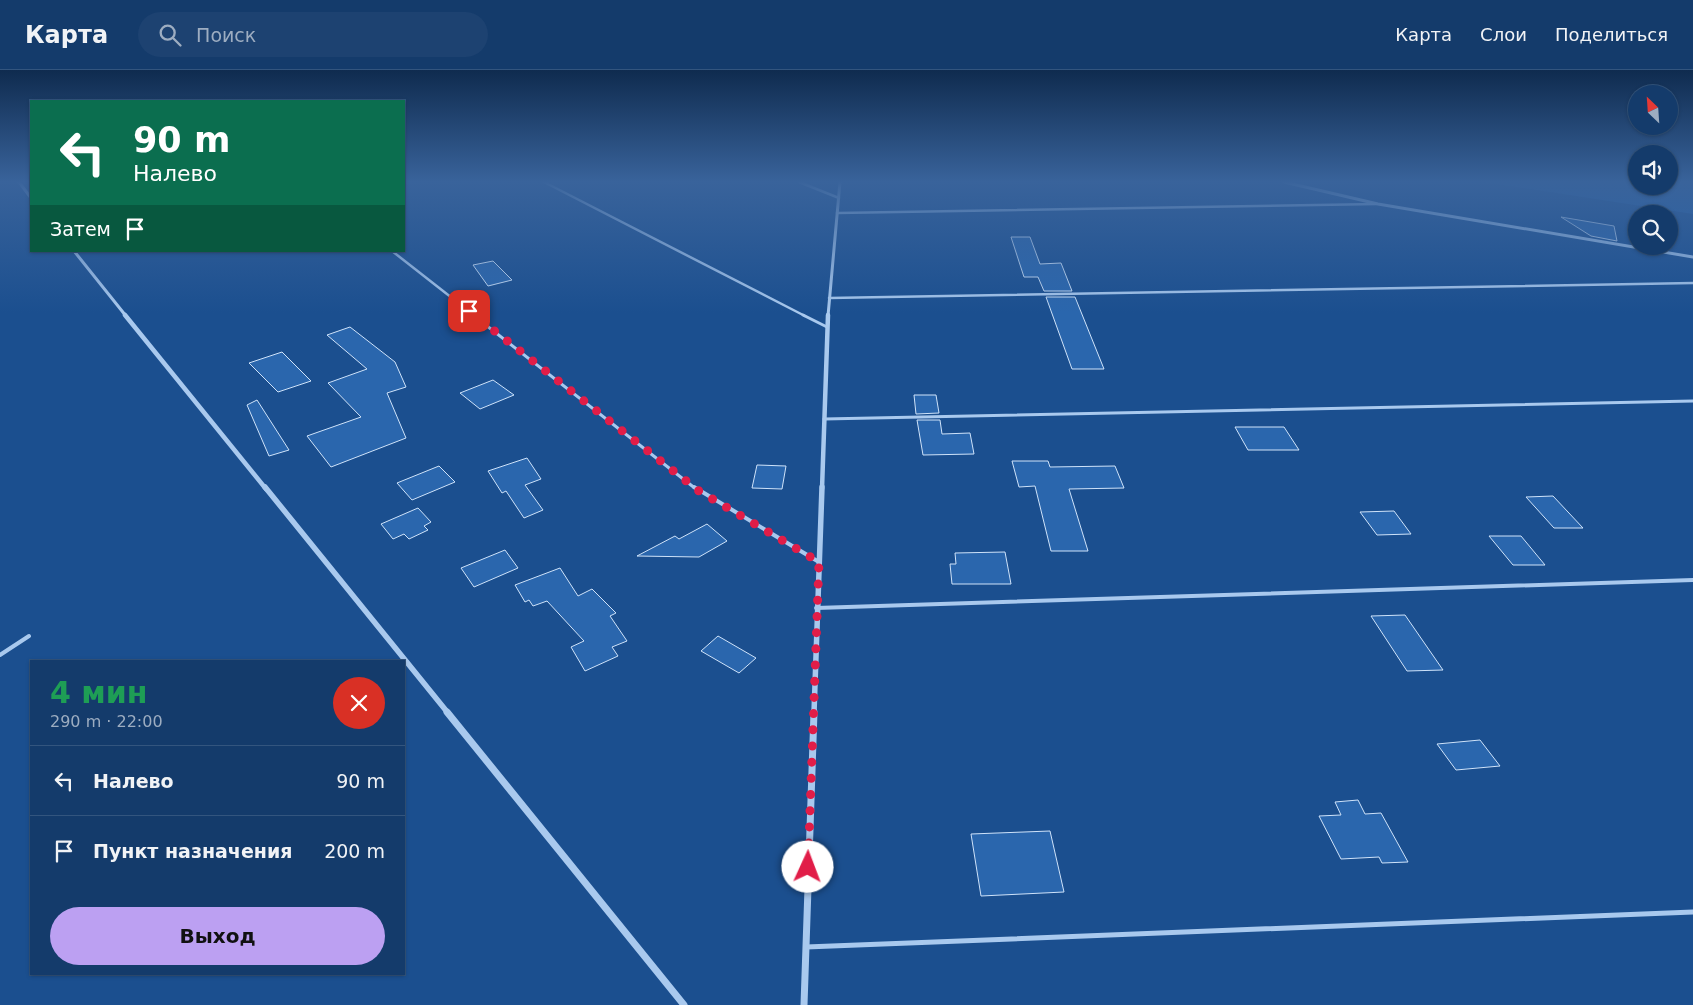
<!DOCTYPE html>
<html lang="ru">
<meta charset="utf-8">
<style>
body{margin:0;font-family:"DejaVu Sans",sans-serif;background:#1d4271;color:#f1f3f6;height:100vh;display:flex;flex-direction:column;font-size:19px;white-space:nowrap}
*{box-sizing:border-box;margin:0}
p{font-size:16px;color:#9dadc1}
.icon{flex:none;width:28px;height:28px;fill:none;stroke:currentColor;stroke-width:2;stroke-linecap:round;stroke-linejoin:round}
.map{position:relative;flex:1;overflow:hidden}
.panel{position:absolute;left:30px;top:590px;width:375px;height:315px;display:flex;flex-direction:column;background:#143b6b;border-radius:0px;box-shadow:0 1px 4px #0004,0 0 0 1px #33557e}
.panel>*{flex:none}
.guide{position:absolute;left:30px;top:30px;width:375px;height:152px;border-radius:0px;box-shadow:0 1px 4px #0004,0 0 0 1px #33557e;background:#0b6e4f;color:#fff;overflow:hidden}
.needle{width:32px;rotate:335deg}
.controls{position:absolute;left:1628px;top:15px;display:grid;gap:10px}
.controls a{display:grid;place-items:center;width:50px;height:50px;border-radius:50%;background:#143b6b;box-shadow:0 1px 4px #0004,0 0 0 1px #33557e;font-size:25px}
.pin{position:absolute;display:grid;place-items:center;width:42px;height:42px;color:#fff;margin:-21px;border-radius:10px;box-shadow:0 2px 8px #0006}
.me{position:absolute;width:55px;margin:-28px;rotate:2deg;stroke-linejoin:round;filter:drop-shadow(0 0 4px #0008)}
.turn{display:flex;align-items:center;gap:18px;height:105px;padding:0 20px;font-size:22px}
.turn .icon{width:65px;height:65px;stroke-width:2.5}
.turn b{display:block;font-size:35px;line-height:42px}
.then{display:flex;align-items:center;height:48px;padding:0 20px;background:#0003;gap:10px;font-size:19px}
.round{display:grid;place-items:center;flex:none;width:52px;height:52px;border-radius:26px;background:#1d4271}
.summary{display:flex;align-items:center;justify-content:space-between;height:85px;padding:0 20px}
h1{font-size:30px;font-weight:700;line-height:38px;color:#1e9e55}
.cta{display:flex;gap:10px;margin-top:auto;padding:10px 20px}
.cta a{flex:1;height:58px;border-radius:30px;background:#bca0f2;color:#111;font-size:20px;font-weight:700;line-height:58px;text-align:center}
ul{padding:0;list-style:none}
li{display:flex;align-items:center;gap:15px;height:70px;padding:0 20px;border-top:1px solid #33557e}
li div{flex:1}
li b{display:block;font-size:19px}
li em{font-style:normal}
header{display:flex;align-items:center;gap:30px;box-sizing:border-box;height:70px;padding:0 25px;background:#143b6b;border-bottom:1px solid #33557e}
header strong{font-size:24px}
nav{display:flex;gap:28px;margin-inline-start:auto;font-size:18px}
.search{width:350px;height:45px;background:#1d4271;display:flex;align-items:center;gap:12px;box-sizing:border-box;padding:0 18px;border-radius:28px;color:#9dadc1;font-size:19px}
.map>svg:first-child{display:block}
.green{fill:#2461a8}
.building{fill:#2a66ad;stroke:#cfe3fa}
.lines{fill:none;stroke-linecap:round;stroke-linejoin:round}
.service-far3{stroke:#a9c9ee;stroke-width:2.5}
.service-far2{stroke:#a9c9ee;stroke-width:3}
.service-far1{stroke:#a9c9ee;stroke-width:4}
.service{stroke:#a9c9ee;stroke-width:5}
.minor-far3{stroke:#a9c9ee;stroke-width:3}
.minor-far2{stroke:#a9c9ee;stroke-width:4.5}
.minor-far1{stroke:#a9c9ee;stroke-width:5.5}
.minor{stroke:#a9c9ee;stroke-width:7}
.route{stroke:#e11d48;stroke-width:9;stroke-dasharray:0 16.2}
</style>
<header>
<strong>Карта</strong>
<div class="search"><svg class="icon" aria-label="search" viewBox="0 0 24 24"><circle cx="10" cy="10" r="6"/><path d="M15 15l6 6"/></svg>Поиск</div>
<nav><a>Карта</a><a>Слои</a><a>Поделиться</a></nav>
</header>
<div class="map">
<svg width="1693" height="935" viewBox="0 0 1693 935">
<rect width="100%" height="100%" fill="#1b4f8f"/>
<polygon class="green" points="1484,112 1636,112 1636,116 1669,116 1669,112 1693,112 1693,144"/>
<g class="building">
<polygon points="1561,147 1614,156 1617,171 1591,166"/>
<polygon points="1011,167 1030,167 1040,194 1061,193 1072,221 1044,221 1038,207 1024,207"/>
<polygon points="493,191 512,210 488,216 473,195"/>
<polygon points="1046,227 1075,227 1104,299 1072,299"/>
<polygon points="350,257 395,292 406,317 387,323 406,368 331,397 307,366 361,347 328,313 367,299 327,265"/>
<polygon points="282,282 311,311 278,322 249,293"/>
<polygon points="493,310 514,325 480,339 460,323"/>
<polygon points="914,325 936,325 939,343 916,344"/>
<polygon points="257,330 289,380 269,386 247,335"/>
<polygon points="917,350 940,350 942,364 970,363 974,384 923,385"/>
<polygon points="1235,357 1284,357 1299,380 1248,380"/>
<polygon points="527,388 541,409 525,415 543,440 524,448 506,421 502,423 488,401"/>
<polygon points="1012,391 1048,391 1050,397 1115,396 1124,418 1069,419 1088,481 1051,481 1035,416 1019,417"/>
<polygon points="757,395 786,396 782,419 752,418"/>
<polygon points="439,396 455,412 412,430 397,413"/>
<polygon points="1553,426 1583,458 1554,458 1526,427"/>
<polygon points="418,438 431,452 424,456 428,460 409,469 404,464 393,469 381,454"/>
<polygon points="1394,441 1411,464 1377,465 1360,442"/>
<polygon points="707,454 727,471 699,487 637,486 675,466 679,469"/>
<polygon points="1489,466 1521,466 1545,495 1513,495"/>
<polygon points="505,480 518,498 474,517 461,498"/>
<polygon points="1005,482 1011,514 952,514 950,494 956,494 955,483"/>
<polygon points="560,498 578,526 592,519 616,543 610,546 627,571 612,577 618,586 585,601 571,577 584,571 547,531 533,536 529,530 525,532 515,515"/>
<polygon points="1405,545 1443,600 1407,601 1371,546"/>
<polygon points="718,566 756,588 739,603 701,581"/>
<polygon points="1480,670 1500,696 1456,700 1437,674"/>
<polygon points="1358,730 1365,744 1381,743 1408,792 1382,793 1379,787 1341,789 1319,746 1341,745 1335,732"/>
<polygon points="1050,761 1064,822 981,826 971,764"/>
</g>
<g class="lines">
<g class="service-far3">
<polyline points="544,112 805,246"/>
<polyline points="799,112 839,128"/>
<polyline points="837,143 1376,134"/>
<polyline points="392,181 475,246"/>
<polyline points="829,228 1693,213"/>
</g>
<g class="service-far2">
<polyline points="473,245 696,419"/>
<polyline points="803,245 827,257"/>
<polyline points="824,349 1693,331"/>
</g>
<g class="service-far1">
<polyline points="694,417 819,492"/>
<polyline points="816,538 1693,510"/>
<polyline points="0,585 29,566"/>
</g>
<polyline class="service" points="806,877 1693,842"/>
<g class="minor-far3">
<polyline points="19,112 31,128"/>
<polyline points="1284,112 1378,134 1693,187"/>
<polyline points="74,181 126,246"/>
<polyline points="828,246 840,112"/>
</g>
<g class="minor-far2">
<polyline points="125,245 266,419"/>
<polyline points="822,419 828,245"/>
</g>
<g class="minor-far1">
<polyline points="265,417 448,643"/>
<polyline points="814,643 822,417"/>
</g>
<g class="minor">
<polyline points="447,642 684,935"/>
<polyline points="804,935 814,642"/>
</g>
</g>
<linearGradient id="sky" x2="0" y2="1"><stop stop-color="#0f2b4f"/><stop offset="0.46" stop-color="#39639b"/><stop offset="1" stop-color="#39639b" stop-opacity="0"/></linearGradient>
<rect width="1693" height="243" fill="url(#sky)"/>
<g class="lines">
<polyline class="route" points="469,241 699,421 819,492 808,797"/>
</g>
</svg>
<div class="controls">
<a><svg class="needle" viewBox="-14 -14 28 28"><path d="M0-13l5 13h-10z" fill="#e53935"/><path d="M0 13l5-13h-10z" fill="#9dadc1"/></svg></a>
<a><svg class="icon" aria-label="sound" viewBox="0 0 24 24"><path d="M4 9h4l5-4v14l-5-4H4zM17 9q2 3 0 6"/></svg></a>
<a><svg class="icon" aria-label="search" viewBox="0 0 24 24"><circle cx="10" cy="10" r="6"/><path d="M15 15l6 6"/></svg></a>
</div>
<div class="pin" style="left:469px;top:241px;background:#d93025"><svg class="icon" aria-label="arrive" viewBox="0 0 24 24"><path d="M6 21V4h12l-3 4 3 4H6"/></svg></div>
<svg class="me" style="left:808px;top:797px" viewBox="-20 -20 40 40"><circle r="19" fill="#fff"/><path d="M0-13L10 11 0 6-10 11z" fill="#e11d48"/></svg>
<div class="guide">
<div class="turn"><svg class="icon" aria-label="left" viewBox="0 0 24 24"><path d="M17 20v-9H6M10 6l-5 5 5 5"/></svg><div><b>90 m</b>Налево</div></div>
<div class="then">Затем<svg class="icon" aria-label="arrive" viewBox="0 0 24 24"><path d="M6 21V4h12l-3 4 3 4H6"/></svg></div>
</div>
<section class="panel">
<div class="summary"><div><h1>4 мин</h1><p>290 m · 22:00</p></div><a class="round" style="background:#d93025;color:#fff"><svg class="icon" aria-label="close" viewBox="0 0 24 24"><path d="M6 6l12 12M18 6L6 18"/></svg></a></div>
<ul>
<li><svg class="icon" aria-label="left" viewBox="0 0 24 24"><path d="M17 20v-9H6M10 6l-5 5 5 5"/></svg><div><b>Налево</b></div><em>90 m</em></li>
<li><svg class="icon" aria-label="arrive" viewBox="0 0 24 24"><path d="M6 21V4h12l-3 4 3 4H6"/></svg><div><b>Пункт назначения</b></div><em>200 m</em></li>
</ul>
<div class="cta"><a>Выход</a></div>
</section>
</div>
